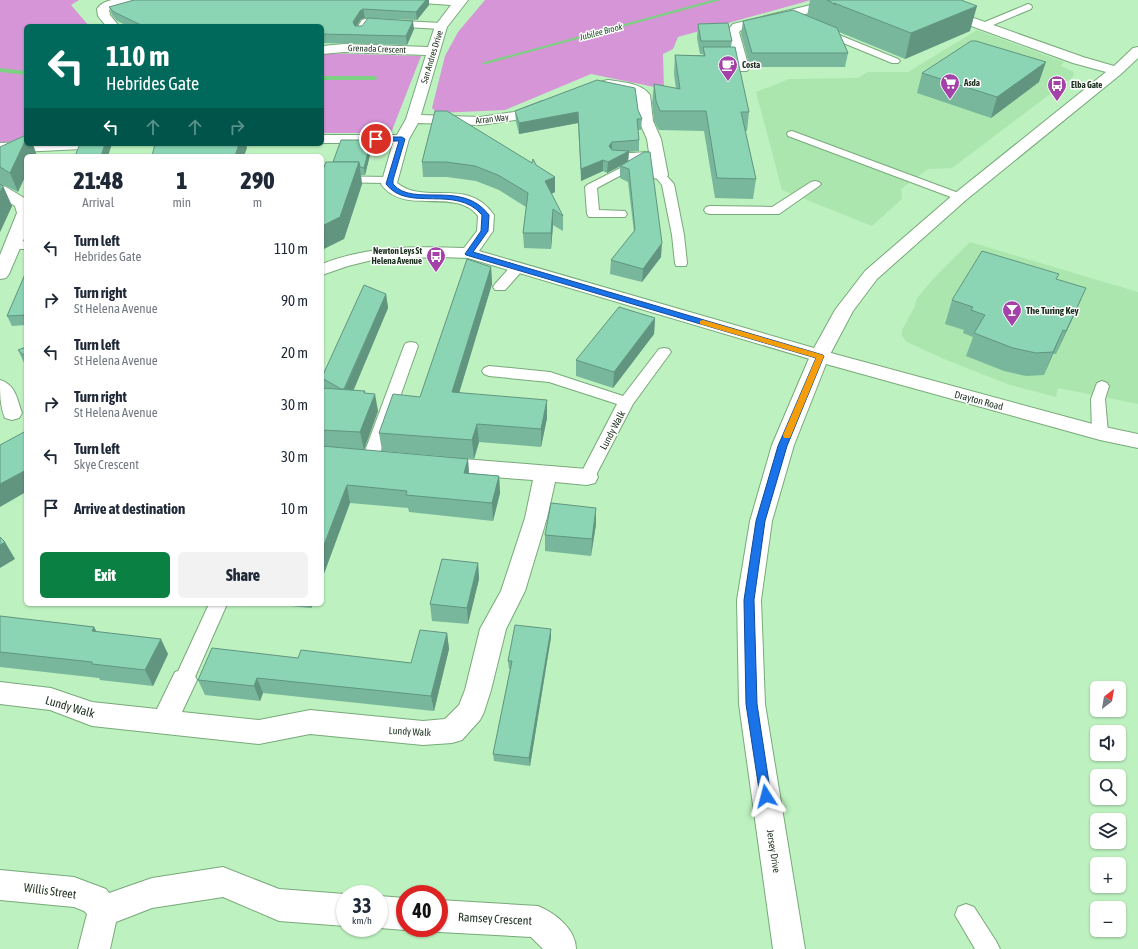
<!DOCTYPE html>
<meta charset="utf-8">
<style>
body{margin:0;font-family:"Asap Condensed",sans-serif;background:#f2f2f3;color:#1f2937;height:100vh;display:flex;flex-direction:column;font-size:15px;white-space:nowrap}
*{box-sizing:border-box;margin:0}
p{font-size:13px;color:#747a83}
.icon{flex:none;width:22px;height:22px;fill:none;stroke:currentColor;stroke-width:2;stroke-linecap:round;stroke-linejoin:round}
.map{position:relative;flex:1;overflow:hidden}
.side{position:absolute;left:24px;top:154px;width:300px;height:452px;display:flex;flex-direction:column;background:#fff;border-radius:6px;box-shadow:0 1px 3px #0004}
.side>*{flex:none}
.guide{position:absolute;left:24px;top:24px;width:300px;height:122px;border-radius:6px;box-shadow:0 1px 3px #0004;background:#00695c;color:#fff;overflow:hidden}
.needle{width:26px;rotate:31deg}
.tools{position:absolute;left:1090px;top:681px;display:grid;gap:8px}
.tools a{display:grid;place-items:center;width:36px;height:36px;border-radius:6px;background:#fff;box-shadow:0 1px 3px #0004;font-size:20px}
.speed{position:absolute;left:336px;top:885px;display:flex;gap:8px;font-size:20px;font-weight:700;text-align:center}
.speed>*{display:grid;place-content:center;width:52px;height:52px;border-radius:50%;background:#fff;box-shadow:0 1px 3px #0004;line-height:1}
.speed small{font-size:10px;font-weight:400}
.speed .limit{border:6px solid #d22;background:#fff;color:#111}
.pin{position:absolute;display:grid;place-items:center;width:34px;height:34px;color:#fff;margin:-17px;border:2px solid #fff;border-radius:50%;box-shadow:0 1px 4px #0007}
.me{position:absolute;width:44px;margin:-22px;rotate:351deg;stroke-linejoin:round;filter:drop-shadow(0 0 3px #0008)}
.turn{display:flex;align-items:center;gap:14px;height:84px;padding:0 16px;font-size:18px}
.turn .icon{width:52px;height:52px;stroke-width:2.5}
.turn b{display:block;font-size:28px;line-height:34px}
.lanes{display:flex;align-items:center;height:38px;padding:0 16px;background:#0003;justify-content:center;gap:20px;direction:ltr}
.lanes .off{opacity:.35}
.eta{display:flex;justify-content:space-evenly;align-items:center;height:68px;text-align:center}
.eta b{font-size:24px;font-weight:800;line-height:28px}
.action{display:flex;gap:8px;margin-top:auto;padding:8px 16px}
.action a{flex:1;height:46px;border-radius:6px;background:#0b8043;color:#fff;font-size:16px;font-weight:800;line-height:46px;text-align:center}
.action a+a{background:#f2f2f3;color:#1f2937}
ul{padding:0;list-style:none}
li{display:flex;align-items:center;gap:12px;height:52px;padding:0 16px}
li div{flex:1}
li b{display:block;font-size:15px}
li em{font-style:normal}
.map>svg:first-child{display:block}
.built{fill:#ace6af}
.green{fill:#d595d6}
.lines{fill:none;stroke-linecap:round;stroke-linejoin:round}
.stream{fill:#7dcf83;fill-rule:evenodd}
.service-casing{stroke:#78a97a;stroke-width:2}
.minor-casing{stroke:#78a97a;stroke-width:2}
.tertiary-casing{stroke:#78a97a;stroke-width:2}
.service{fill:#fff;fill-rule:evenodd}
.minor{fill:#fff;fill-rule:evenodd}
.tertiary{fill:#fff;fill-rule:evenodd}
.wall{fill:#78b79c}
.shaded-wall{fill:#61957f}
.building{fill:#8bd5b5;stroke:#61957f}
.route{fill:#1a73e8;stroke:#114b97}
.slow{fill:#f59e0b}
.labels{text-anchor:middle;stroke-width:3;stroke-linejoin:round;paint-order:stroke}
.far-water-label{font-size:9px;font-style:italic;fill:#195121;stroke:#fff}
.far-street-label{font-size:9px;fill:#1b2f1d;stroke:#fff}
.far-poi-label{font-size:9px;font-weight:bold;fill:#1b2f1d;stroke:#fff;text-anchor:start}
.poi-label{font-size:10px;font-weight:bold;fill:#1b2f1d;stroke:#fff;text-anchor:start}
.street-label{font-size:10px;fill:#1b2f1d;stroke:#fff}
.near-street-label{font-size:12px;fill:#1b2f1d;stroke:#fff}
</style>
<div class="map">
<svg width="1138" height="949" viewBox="0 0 1138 949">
<rect width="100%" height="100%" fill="#bdf1bf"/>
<g class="built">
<polygon points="977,30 1064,62 1061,66 1074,72 1073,77 952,168 928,169 901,189 902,199 872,226 782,190 756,92 789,79 858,78 868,72 908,72"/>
<polygon points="970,242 1138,292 1138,404 1058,388 1056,397 1010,385 944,359 907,342 902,336 902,330 914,308 917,298 934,278"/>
</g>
<g class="green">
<polygon points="0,0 79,0 71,5 89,26 26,26 26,139 0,143"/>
<polygon points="485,0 811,0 678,37 673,49 663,54 664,89 591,74 505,110 437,113 432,108 445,56 458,32"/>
<polygon points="322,53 421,56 391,133 322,133"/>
</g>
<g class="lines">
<g class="stream">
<polygon points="712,0 721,0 486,64 481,63"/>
<polygon points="0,68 26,71 26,75 0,72"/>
<polygon points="322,76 375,76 378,78 375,80 322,80"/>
</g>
<defs>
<g id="service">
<polygon points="1028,4 1031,5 1032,7 1031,9 986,28 980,28 978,26 980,24"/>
<polygon points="365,19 441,23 446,26 441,29 368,25 363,33 357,33 355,31 362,20"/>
<polygon points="822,28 898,59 900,61 898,63 892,63 819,33 817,31"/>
<polygon points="792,131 964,195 966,197 964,199 956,199 788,136 787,134 788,132"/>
<polygon points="638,159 642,160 644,162 642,164 597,188 599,210 625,211 627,214 625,217 589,217 587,214 585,187 587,185"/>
<polygon points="660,172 664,173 674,184 684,235 687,263 686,266 676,266 675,263 672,235 662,185 654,175 656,173"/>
<polygon points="322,176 389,177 393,178 395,180 393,182 389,183 322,182"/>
<polygon points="815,181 819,182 821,184 819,186 779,214 710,214 706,213 704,210 706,207 710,206 772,207 811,182"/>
<polygon points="26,241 26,249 9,249 7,246 9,243"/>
<polygon points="517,264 522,265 523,268 522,271 505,290 495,290 493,287 495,284 512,265"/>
<polygon points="411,342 416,343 418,346 378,459 376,463 370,464 364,463 362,459 404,346 406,343"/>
<polygon points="664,348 669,349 671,352 633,404 595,477 593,481 587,483 581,481 579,477 617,404 549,382 489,376 484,374 482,371 484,368 489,366 550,372 623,396 659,349"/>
<polygon points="1102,381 1107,383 1109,386 1105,399 1108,433 1105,437 1100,438 1095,437 1092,433 1091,399 1097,383"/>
<polygon points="209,604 227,604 191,686 184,688 177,686 174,680"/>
<polygon points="966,904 974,907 996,941 1000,949 975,949 955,915 958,907"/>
</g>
<g id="minor">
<path d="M112,0H134L132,3L114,7L109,10L110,15L119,26H106L98,16L97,9C100,4 106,1 112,0Z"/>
<path d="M420,0H468L447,27L421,115L480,117L514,112L543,101L548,102L550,105L548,108L522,119L480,125L418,123L409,139L397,183C426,206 467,176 494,215L493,231L479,251L814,348L835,310L865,271L954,194L1106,72L1073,63L908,3L906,0H923L1083,57L1114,66L1133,48L1138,47V58L1121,74L966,200L877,279L853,311L827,360L820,362L468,258L441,257L376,259L348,266L322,275V264C367,246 416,246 464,248L477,231L478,216C455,186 404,217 381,184L393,143H322V135H397L406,119L426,55L344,52L322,54V46L344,44L428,47L435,26L451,5L422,3Z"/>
<polygon points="831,0 852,0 850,3 741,30 739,32 749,68 747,71 737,71 732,60 727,31 733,24"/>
<path d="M608,80C621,82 642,83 650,95L653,121L661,139L668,175L666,178L660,180L654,178L652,175L650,162L613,160L610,157L613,154L649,152L647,139L639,121L636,97L626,91L603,87L601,84L603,81Z"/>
<polygon points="26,142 26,144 90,144 87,147 82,149 0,153 0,143"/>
<polygon points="0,185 6,187 26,199 26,234 9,274 6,278 0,279 0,255 17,213 15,206 0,197"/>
<path d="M0,380C16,385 17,399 22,413L19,418L12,420L5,418C0,407 0,393 0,380Z"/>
<polygon points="439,457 587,469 595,471 598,477 595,483 587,485 555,482 547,518 525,591 506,629 491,690 484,712 480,720 462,740 452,743 423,745 310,734 259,744 92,726 50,710 0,704 0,682 51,688 92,702 157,709 175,672 184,669 193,672 197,680 182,712 259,720 310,710 423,721 445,719 459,705 465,690 480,629 501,591 525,518 533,480 439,473 431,470 428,465 431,460"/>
<polygon points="223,867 279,889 345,894 345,926 279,921 223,897 152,908 116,922 110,949 78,949 87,914 84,911 74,907 0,900 0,870 74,877 106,889 109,893 152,878"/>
<polygon points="379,896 405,898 405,928 409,928 405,930 379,928"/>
<path d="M439,900L538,906C555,913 576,929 576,949H543L531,937L439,932L430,928H439Z"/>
</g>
<polygon id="tertiary" points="820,350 1100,426 1138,434 1138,448 1100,440 826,364 794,445 772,521 761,600 765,704 805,949 773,949 739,704 737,600 750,521 772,445 810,356 813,352"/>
</defs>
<use href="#service" class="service-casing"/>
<use href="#minor" class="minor-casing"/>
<use href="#tertiary" class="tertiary-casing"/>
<use href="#service" class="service"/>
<use href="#minor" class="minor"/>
<use href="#tertiary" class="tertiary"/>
</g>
<g class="wall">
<polygon points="134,0 429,0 429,5 417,20 365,18 361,19 357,26 414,29 407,45 322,43 322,26 128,26 117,21 112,15 109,7"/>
<polygon points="810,0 961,0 970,31 905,59 839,32 848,53 845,67 750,67 741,34 743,21 807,16"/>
<polygon points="698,24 732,41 731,47 749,112 747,131 745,131 756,179 753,199 715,198 704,131 659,130 654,121 652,103 654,84 676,89 674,74 675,55 703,55 703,54 700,54 697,38"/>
<polygon points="922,73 1039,82 991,118 917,93"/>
<polygon points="638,110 642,119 641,130 638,130 639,140 639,151 629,152 628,161 661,257 642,282 610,274 611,260 634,232 628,182 620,178 620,166 607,173 603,171 581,181 578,123 519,134 516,122 515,111"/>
<polygon points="435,111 536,165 555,192 551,194 563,216 563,231 553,225 551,249 524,248 523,233 526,207 499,190 476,181 447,177 423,177 422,162"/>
<polygon points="0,147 36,153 35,156 26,156 18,192 6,186 0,184 3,186 12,206 0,232"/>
<polygon points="372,147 365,175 361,175 362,184 344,239 333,162"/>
<polygon points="491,267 492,284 459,393 547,418 541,447 479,442 474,459 382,451 379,433 420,397"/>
<polygon points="26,272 26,325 12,326 7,316"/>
<polygon points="1056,280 1076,311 1056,354 1053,354 1044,375 1026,376 1004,371 966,356 973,337 963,333 964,330 945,324 952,300"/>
<polygon points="386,294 388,308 353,390 365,391 365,393 378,411 364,450 468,459 469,473 499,476 500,493 493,521 409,512 408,508 350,503 322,579 322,388 324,388 322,377"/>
<polygon points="655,318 654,334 613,388 576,376 576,360"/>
<polygon points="26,347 26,367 18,350"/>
<polygon points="596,524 591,556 545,551 545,535"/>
<polygon points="478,563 479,579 468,624 432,621 430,604"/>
<polygon points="271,604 313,604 311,608"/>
<polygon points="0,616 94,627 96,631 168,654 153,686 100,680 99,678 0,667"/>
<polygon points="551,629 551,637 530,766 494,761 493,754 510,669 509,669 508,661"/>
<polygon points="447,633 449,649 434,711 263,693 260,701 205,695 198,680 298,658 411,663"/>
</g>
<g class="shaded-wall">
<polygon points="426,0 429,0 429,5 417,20 416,12"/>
<polygon points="977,6 970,31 905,59 911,33"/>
<polygon points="363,9 365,18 361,19 354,30 353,22 360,11"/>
<polygon points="413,21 414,29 407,45 406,36"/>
<polygon points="1046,62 1039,82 991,118 997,97"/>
<polygon points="578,112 578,123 519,134 519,123"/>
<polygon points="26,139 26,144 33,144 36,153 35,156 26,156 26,175 18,192 10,173"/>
<polygon points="371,140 372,147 365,175 364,168"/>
<polygon points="612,142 612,153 609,146"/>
<polygon points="105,144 112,144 108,156 101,156"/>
<polygon points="239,144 246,144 247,148 244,156 235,156"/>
<polygon points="629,151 628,162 607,173 608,162"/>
<polygon points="603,160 603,171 581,181 581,169"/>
<polygon points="359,162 362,184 344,239 322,250 322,226"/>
<polygon points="555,177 555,192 545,197 545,181"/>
<polygon points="3,186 12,206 0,232 0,193"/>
<polygon points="553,209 553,225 551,249 551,233"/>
<polygon points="662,243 661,257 642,282 643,269"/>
<polygon points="491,267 492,284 454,410 452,392"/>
<polygon points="1086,288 1076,311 1056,354 1066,331"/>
<polygon points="386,294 388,308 347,406 344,391"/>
<polygon points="655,318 654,334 613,388 614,372"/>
<polygon points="1063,330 1053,354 1044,375 1053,352"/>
<polygon points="375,394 378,411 364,450 360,432"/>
<polygon points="547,400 547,418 541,447 541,429"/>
<polygon points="477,424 479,442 474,459 472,440"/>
<polygon points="468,459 469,476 464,473"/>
<polygon points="26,470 26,492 0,507 0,484"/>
<polygon points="499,476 500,493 493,521 492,503"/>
<polygon points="347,485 350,503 322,579 322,550"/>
<polygon points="596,508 596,524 591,556 592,539"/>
<polygon points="5,542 15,559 0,568 0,545"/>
<polygon points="478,563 479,579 468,624 467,608"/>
<polygon points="310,604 313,604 311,608"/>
<polygon points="94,627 102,643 92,631"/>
<polygon points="551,629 551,637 530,766 529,758"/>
<polygon points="447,633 449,649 434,711 431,696"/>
<polygon points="161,639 168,654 153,686 145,670"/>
<polygon points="257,678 263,693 260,701 254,686"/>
</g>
<g class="building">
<polygon points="134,0 426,0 416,12 363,9 360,11 353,22 355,26 362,26 368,18 413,21 406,36 322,34 322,26 143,26 114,12 109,7"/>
<polygon points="827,0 961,0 977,6 911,33 834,3 835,5 831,2"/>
<polygon points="793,10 837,28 848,53 752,53 743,21"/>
<polygon points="728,23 732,41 701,41 698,24"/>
<polygon points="971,41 976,41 1046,62 997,97 922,73"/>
<polygon points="703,47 735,47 749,112 741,112 756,179 717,178 706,111 660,111 656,101 654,84 680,89 675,55 705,56"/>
<polygon points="597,80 635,88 638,110 642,119 637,119 639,140 612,142 609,146 612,150 629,151 608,162 603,160 581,169 578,112 519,123 515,111"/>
<polygon points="435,111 447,111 532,163 533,159 536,165 555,177 545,181 563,216 553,209 551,233 523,233 528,193 498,175 475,166 446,162 422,162"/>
<polygon points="26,135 26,139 10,173 0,167 0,147"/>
<polygon points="341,140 371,140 364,168 360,167 359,162 333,162"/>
<polygon points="80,144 105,144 101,156 75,156"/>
<polygon points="155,144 239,144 235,156 152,156"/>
<polygon points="644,152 650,152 662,243 643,269 611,260 635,230 629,169 620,166"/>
<polygon points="326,162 359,162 340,217 322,226 322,172"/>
<polygon points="0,184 3,186 0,193"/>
<polygon points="982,251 1059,274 1056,279 1086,288 1066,331 1063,330 1053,352 1036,353 1013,348 974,333 985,315 971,310 973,307 952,300"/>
<polygon points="467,259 491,267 452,392 547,400 541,429 477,424 472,440 379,433 393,394 420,397"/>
<polygon points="26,272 26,315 7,316"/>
<polygon points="364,285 386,294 344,389 341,389 322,378 322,377"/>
<polygon points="619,307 655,318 614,372 576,360"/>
<polygon points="26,347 26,357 18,350"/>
<polygon points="322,388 365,391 364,393 375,394 360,432 322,430"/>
<polygon points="26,431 26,470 0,484 0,445"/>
<polygon points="322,446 468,459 464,473 499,476 492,503 406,495 407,491 347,485 322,550"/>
<polygon points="551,503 596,508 592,539 545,535"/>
<polygon points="0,537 5,542 0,545"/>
<polygon points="442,559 478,563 467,608 430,604"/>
<polygon points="0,616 94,627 92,631 161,639 145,670 92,664 92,662 0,652"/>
<polygon points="515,625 551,629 529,758 493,754 512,661 508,661"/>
<polygon points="420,630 447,633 431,696 257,678 254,686 198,680 212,648 298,658 301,650 411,663"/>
</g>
<path class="route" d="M402,137L405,139L393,180V184C413,208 462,179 489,215L488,231L473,252L823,355L824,356L787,446L765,521L754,600L757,704L771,796L770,800L766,801L761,800L760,796L746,704L744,600L756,521L778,446L816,358L466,255L465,254L481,231L482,215C456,184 408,213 386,184L399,141H376L373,139L376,137Z"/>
<polygon class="slow" points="703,320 823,355 824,356 790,438 784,438 783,435 816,358 700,324 700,321"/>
<defs>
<symbol id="cafe-pin" viewBox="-11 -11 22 30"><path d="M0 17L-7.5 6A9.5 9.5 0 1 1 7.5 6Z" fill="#a442a9" stroke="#fff"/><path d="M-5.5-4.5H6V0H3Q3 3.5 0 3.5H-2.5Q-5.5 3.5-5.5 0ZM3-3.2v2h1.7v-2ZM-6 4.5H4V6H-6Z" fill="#fff"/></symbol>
<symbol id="supermarket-pin" viewBox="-11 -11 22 30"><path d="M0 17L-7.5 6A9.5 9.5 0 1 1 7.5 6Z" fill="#a442a9" stroke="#fff"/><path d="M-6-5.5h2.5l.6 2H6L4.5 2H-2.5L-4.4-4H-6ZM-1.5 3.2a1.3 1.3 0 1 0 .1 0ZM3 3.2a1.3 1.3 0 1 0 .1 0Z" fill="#fff"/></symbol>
<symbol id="bus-pin" viewBox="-11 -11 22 30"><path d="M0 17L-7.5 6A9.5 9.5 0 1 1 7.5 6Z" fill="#a442a9" stroke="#fff"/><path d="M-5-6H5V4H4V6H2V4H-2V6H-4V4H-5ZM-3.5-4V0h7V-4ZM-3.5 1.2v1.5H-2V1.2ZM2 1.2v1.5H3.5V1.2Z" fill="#fff"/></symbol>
<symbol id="bar-pin" viewBox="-11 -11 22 30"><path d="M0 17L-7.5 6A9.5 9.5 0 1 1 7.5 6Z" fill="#a442a9" stroke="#fff"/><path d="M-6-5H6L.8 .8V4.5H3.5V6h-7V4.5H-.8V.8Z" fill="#fff"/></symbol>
</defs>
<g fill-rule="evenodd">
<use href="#cafe-pin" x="717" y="54" width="22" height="30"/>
<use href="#supermarket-pin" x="939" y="72" width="22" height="30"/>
<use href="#bus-pin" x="1046" y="74" width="22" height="30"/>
<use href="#bus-pin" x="425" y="245" width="22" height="30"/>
<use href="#bar-pin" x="1001" y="299" width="22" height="30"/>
</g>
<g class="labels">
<g class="far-water-label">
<text transform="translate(601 32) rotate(-15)" y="3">Jubilee Brook</text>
</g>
<g class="far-street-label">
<text transform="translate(377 49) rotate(2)" y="3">Grenada Crescent</text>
<text transform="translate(432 57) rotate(-73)" y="3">San Andres Drive</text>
<text transform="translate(492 119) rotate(-6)" y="3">Arran Way</text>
</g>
<g class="far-poi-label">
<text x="742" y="68">Costa</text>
<text x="964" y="86">Asda</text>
<text x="1071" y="88">Elba Gate</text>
<text x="422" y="254" text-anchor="end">Newton Leys St<tspan x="422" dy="10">Helena Avenue</tspan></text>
</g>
<g class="poi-label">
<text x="1026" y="314">The Turing Key</text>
</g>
<g class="street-label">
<text transform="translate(979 400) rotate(15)" y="4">Drayton Road</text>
<text transform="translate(612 430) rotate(-62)" y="4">Lundy Walk</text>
<text transform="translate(410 731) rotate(3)" y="4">Lundy Walk</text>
<text transform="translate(774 851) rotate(81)" y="4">Jersey Drive</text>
</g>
<g class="near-street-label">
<text transform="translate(70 707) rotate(16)" y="4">Lundy Walk</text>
<text transform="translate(50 891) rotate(8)" y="4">Willis Street</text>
<text transform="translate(495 919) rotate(3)" y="4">Ramsey Crescent</text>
</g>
</g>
</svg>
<div class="tools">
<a><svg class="needle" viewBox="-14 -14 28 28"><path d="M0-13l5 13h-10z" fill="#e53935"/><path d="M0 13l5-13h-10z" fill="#747a83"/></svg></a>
<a><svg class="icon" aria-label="sound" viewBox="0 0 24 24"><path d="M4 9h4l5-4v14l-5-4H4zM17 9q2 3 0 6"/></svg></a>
<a><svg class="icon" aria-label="search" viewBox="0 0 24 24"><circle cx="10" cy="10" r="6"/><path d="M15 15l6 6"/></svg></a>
<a><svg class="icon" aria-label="layers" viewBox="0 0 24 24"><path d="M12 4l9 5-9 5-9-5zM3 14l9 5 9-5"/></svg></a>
<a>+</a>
<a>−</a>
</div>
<div class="speed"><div>33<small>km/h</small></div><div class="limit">40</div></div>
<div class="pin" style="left:376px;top:139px;background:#d93025"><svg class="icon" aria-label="arrive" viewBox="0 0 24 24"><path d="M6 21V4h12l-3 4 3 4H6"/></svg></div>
<svg class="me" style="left:766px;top:796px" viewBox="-20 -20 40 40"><path d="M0-17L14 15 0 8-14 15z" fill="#1a73e8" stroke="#fff" stroke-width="4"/></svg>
<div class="guide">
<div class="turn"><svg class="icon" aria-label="left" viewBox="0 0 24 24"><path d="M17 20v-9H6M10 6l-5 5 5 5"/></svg><div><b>110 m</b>Hebrides Gate</div></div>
<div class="lanes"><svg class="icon" aria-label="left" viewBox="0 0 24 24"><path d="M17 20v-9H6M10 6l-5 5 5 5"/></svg><svg class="icon off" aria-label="ahead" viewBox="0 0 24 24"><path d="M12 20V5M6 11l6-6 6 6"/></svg><svg class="icon off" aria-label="ahead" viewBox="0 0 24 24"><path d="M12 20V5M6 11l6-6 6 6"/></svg><svg class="icon off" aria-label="right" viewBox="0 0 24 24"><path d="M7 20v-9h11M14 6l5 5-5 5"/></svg></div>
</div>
<section class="side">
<div class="eta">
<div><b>21:48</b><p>Arrival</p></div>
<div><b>1</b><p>min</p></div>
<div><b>290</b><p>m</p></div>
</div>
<ul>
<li><svg class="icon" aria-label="left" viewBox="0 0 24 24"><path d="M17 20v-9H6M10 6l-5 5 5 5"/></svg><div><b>Turn left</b><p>Hebrides Gate</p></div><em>110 m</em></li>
<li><svg class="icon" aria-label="right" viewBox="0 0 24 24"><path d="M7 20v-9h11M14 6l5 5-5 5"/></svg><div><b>Turn right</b><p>St Helena Avenue</p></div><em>90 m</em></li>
<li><svg class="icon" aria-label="left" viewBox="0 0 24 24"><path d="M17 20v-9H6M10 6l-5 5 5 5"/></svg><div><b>Turn left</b><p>St Helena Avenue</p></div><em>20 m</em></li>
<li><svg class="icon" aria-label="right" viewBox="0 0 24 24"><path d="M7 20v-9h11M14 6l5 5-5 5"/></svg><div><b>Turn right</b><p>St Helena Avenue</p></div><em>30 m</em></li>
<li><svg class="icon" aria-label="left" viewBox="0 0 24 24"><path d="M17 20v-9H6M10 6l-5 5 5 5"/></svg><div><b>Turn left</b><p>Skye Crescent</p></div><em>30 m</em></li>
<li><svg class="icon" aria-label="arrive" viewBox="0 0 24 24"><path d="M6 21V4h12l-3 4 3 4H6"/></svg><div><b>Arrive at destination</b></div><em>10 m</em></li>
</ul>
<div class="action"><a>Exit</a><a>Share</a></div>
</section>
</div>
